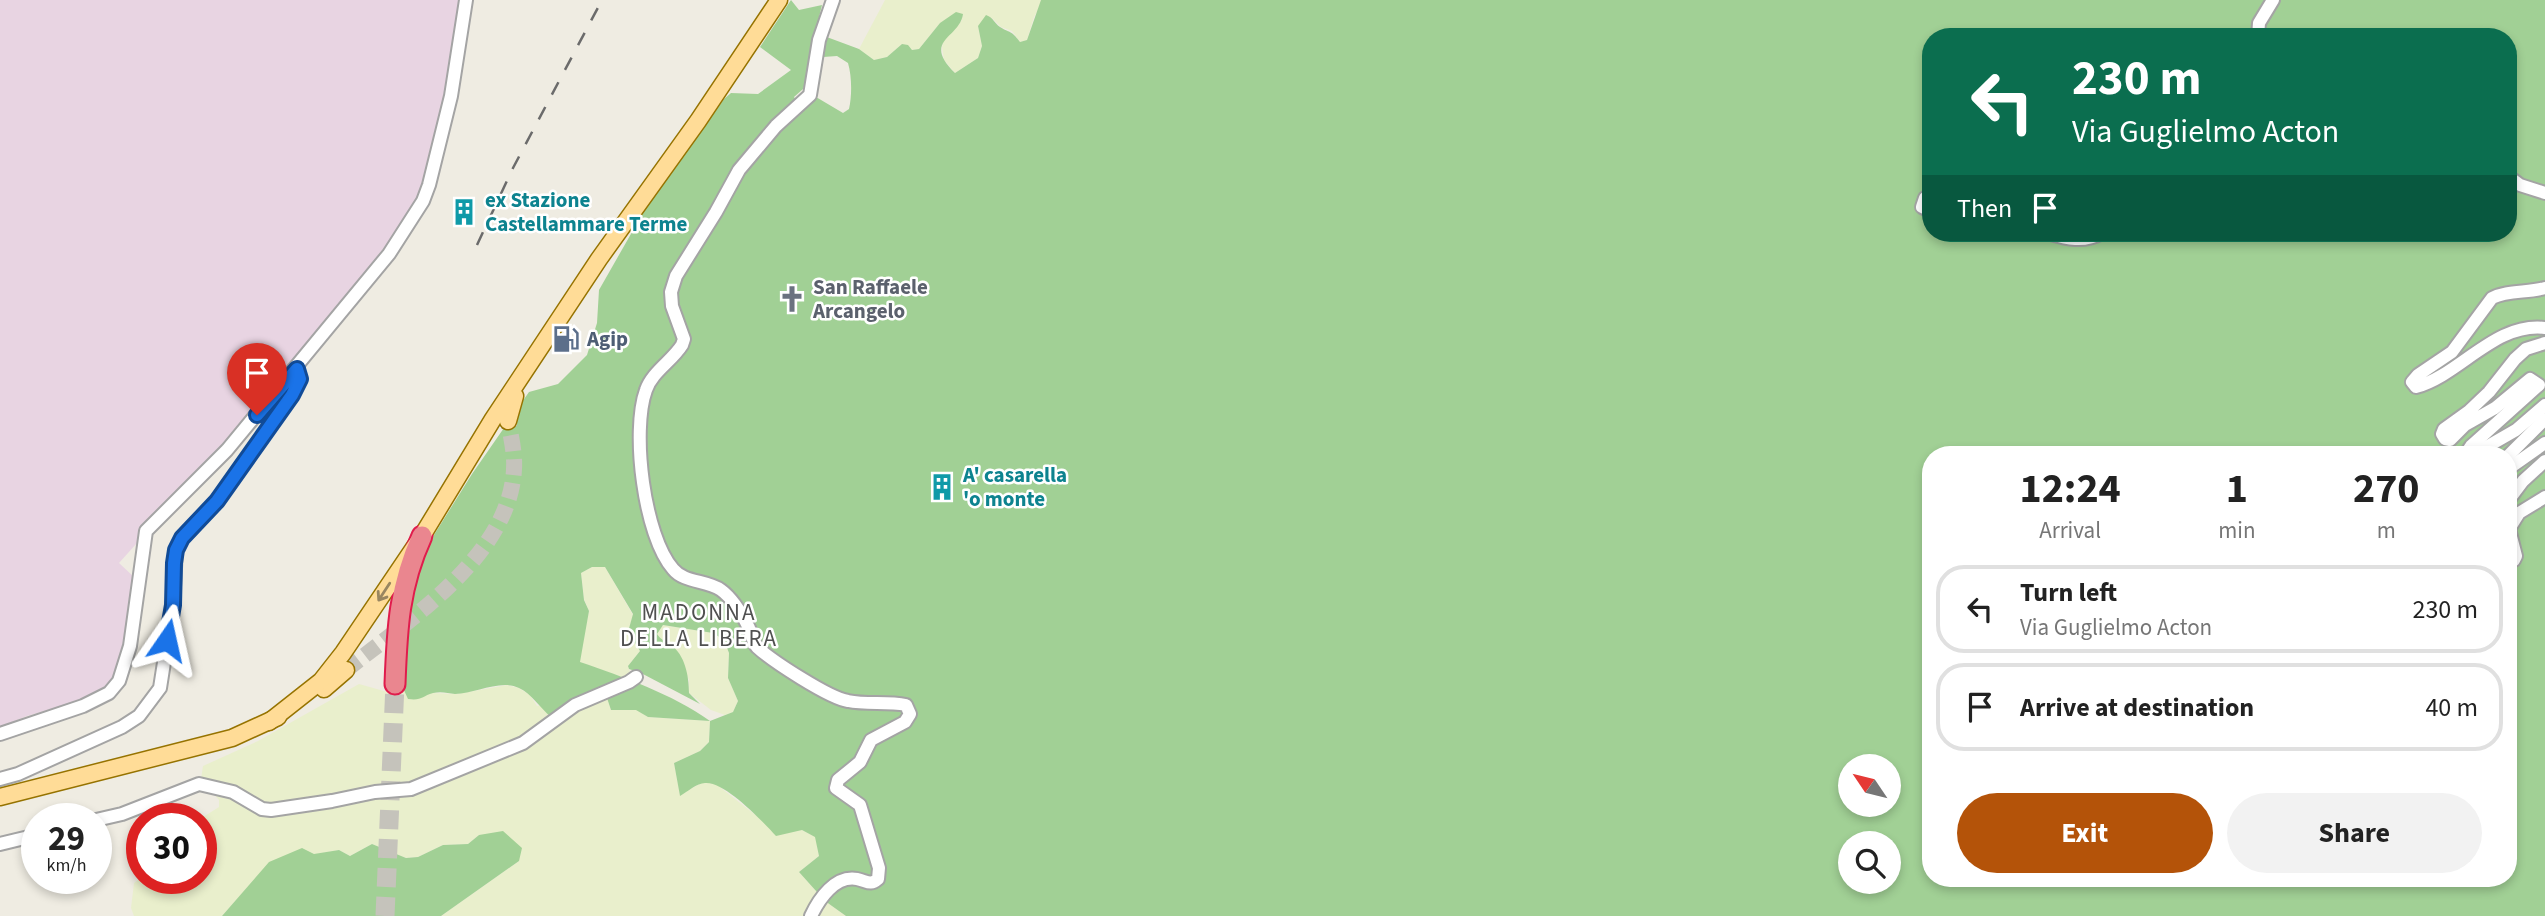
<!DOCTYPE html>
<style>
body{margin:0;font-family:"Source Sans 3",sans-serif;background:#f2f2f2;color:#222;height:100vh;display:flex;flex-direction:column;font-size:26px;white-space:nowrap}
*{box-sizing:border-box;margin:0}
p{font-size:23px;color:#767676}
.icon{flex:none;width:38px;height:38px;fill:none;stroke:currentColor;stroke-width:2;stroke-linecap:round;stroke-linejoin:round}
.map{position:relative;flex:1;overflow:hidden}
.side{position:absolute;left:1922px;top:446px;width:595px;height:441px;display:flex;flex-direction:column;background:#fff;border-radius:28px;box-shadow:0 4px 10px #0003}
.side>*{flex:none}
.banner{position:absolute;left:1922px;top:28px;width:595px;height:214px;border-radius:28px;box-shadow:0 4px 10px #0003;background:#0b6e4f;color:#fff;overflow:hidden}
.needle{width:46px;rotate:305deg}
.tools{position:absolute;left:1838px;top:754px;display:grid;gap:14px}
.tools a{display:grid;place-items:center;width:63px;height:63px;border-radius:50%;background:#fff;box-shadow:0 4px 10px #0003;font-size:35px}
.speed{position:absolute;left:21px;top:803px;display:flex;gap:14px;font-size:35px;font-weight:700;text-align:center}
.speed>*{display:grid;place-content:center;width:91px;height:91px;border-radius:50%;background:#fff;box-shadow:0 4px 10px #0003;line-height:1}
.speed small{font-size:18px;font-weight:400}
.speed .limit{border:10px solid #d22;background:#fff;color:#111}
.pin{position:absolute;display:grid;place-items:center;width:60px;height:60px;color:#fff;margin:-72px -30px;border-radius:50% 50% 50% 0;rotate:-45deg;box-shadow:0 0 7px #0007}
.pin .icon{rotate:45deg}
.me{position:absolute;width:77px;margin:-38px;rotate:11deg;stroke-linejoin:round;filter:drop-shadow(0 0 5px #0008)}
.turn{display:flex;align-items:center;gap:24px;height:147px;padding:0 35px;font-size:32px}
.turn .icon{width:91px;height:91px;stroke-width:2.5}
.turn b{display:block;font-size:49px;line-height:60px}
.then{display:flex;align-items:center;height:66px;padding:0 35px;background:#0003;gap:14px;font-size:26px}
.eta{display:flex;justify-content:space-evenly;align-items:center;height:119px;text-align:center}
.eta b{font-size:42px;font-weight:700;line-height:49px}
.button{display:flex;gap:14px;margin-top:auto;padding:14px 35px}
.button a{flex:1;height:80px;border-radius:42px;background:#b45309;color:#fff;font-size:28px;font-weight:700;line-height:80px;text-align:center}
.button a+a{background:#f2f2f2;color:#222}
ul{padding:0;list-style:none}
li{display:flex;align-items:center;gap:21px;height:88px;margin:0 14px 10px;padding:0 21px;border:4px solid #e0e0e0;border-radius:28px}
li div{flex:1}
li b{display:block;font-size:26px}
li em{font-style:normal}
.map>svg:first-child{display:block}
.industrial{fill:#e8d4e2}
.farmland{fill:#e9efcc}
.forest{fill:#a1d095;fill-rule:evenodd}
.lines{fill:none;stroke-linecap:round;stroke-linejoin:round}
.major-tunnel{stroke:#c5c3bb;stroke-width:16;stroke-dasharray:16 8;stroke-linecap:butt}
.highway-tunnel{stroke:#c5c3bb;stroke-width:19;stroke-dasharray:19 10;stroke-linecap:butt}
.minor-casing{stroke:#a4a4a4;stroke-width:16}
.major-casing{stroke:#967300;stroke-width:19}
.highway-casing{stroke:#e01c4c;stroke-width:23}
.minor{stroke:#fff;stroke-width:12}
.major{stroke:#ffdc97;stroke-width:16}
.highway{stroke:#ea868f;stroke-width:19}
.rail{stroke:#6b6b6b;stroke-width:2.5;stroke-dasharray:14 14;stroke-linecap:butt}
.oneway{stroke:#998660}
.route-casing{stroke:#114b97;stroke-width:18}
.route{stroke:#1a73e8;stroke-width:12}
.labels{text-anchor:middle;stroke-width:5;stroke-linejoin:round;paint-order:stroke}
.culture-label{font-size:21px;font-weight:bold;fill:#0d838f;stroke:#fff;text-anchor:start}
.worship-label{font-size:21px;font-weight:bold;fill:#5b616d;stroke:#fff;text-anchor:start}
.service-label{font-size:21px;font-weight:bold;fill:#4e5e75;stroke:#fff;text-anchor:start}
.neighbourhood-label{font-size:23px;letter-spacing:2px;fill:#505050;stroke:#fff}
</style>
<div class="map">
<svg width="2545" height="916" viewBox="0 0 2545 916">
<rect width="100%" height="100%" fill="#efece2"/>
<polygon class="industrial" points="0,0 460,0 451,70 424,186 410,213 333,316 245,421 144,527 137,543 119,563 134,577 121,663 107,687 96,696 27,716 0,727"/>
<g class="farmland">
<polygon points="885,0 1041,0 1041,5 1034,17 1027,40 1020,42 1012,31 1001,27 992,18 978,26 982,46 978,58 955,73 944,60 942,47 943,41 962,20 940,23 919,49 912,50 902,44 887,57 874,60 859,49"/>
<polygon points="592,567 605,567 633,615 628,632 640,651 628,666 630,672 627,679 579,662 589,611 584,599 581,573"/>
<polygon points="663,625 713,633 724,640 729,653 728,678 738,701 733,712 725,715 711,710 689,693 689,680 673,646 659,639 656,634"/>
<polygon points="359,684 391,693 403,688 432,693 457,694 507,685 519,688 530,695 537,706 583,696 603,686 611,710 637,710 648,717 710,721 709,742 700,751 674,763 680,795 703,782 716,784 758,817 802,830 816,837 819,856 799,872 825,901 846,916 441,916 519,861 479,835 468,844 443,845 418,857 406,858 372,844 350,856 339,850 269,863 222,916 134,916 131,908 134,883 142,877 201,878 200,819 219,807 219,800 201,779 203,766 258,741"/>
</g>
<g class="forest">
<path d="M791,0L799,10L822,5L809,58V74L803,89L794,97L802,109L816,97L843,113L849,109C852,96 852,77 848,63L837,56L823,57L820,51L824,36L859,49L874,60L887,57L902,44L908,45L912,50L919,49L940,23L956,12L963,14C960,38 921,40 955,73L978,58L982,46L978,26L986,15C994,18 994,23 1000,27C1011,34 1010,29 1020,42L1027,40L1041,0H2545V916H846L825,901L799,872L819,856L815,837L802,830L776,836C762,821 725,781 705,783C697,783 687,792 680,796L674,763L700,751L709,742L710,721L648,717L636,710H611L603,686L551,717C540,708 532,694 519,688C500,679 475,694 455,694C448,693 441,691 433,693C422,696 422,701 408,699L403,688L405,638L419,559L472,474L529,392L558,384L587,355L597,323L599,290L648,204L724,99L731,93L758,94L791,70L760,47ZM1930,37H2508V233H1930ZM1930,455H2508V878H1930ZM592,567H605L633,614L628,632L640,651L628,666L629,669L641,673L700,704L689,693C689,676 685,655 671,645C665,641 661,640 657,634L663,625L713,633L724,640L729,653L728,678L738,701L733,712L710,721C672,694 624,677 580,662L589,611L584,600L581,573ZM1850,766H1888V805H1850ZM1850,844H1888V882H1850Z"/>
<polygon points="503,831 522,848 519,861 441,916 222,916 269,862 302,848 314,854 339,850 350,856 372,844 406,858 418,857 443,845 468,844 479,835"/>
</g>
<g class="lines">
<path class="major-tunnel" d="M346,670C407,621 510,556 514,469C515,453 511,437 508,421"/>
<polyline class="highway-tunnel" points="385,916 395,684"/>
<defs>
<g id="minor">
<polyline points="2258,37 2259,23 2273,0"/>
<polyline points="2508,176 2520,185 2545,193"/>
<polyline points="1930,195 1925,198 1922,207 1930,211"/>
<path d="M2048,233C2067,239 2084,243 2102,233"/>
<path d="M2545,288C2528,293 2507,290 2492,298L2452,352L2418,375L2412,382L2416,387C2460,375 2495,322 2545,328"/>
<polyline points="2465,455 2471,446 2539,385 2530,379 2495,408 2465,425 2450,440 2445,439 2442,434 2444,429 2469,411 2489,392 2515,359 2526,349 2545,343"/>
<polyline points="2479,455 2483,449 2516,430 2545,405"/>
<polyline points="2508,456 2545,419"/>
<polyline points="2508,469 2545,443"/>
<polyline points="2508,501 2523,481 2545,461"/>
<polyline points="2508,558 2514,560 2516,556 2509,529 2519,513 2545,497"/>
<polyline points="0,734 83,706 109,693 119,681 130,646 146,531 227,450 389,254 423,201 429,185 451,96 466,0"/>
<polyline points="0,779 18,774 122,727 139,716 160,688 173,605 176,550 182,538 217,501 292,395 300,379 297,369"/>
<polyline points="96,820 122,814 199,784 233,792 262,809 271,810 332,801 375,792 411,789 523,743 575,705 629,682 636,677"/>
<polyline points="0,844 37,835"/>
<path d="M811,916C819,899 835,875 857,879C867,881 870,886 878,879L879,868L860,805L836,788L838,780L860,762L871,740L905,722L910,714L906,705C887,701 867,705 848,701C829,698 772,661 757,647C753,643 752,635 749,628C743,616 732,598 721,590C707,580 684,583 673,569C644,536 631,431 646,390C652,372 672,361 682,345L684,339L672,306L671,292L676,276L716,212L739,170L776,126L810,95L819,40L833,0"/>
</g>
<g id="major">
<polyline points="508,421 515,396"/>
<polyline points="324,689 346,670"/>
<polyline points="269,722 321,681 343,653 422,536 493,419 599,259 698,121 779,0"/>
<polyline points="0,797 232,738 278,717"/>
</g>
<path id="highway" d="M395,684C397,629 399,586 422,536"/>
</defs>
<use href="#minor" class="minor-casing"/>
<use href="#major" class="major-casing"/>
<use href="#highway" class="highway-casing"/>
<use href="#minor" class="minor"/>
<use href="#major" class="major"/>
<use href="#highway" class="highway"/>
<polyline class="rail" points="477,245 513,168 602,0"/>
</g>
<defs><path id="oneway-shaft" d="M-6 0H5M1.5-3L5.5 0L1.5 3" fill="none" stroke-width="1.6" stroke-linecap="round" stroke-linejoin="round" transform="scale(1.75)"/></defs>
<use class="oneway" href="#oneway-shaft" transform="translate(384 592) rotate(123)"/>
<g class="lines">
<defs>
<polyline id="route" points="167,640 173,605 174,563 176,550 182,538 217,501 292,395 300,379 297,369 257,415"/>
</defs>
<use href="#route" class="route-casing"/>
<use href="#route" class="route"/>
</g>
<defs>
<symbol id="building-bare" viewBox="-9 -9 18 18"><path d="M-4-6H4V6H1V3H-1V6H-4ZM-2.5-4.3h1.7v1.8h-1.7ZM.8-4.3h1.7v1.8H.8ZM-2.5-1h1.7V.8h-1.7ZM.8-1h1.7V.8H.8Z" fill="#0f9aa8" stroke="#fff" stroke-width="2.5" paint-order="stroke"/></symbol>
<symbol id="church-bare" viewBox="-9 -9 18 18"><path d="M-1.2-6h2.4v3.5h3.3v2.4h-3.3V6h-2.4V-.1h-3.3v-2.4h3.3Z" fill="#6b7280" stroke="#fff" stroke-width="2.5" paint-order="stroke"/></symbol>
<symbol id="fuel-bare" viewBox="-9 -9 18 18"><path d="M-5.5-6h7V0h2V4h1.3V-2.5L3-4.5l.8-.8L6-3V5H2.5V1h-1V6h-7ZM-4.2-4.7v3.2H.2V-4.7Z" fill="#5c6f8a" stroke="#fff" stroke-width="2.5" paint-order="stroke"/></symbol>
</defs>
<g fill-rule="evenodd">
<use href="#building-bare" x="445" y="193" width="38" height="38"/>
<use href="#church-bare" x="773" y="280" width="38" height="38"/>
<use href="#fuel-bare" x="547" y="320" width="38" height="38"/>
<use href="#building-bare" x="923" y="468" width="38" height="38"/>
</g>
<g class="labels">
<g class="culture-label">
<text x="485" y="207">ex Stazione<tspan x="485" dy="24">Castellammare Terme</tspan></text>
<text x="963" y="482">A' casarella<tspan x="963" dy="24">'o monte</tspan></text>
</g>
<g class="worship-label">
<text x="813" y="294">San Raffaele<tspan x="813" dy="24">Arcangelo</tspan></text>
</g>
<g class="service-label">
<text x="587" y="346">Agip</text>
</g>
<g class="neighbourhood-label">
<text x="699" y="620">MADONNA<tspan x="699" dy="26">DELLA LIBERA</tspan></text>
</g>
</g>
</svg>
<div class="tools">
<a><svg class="needle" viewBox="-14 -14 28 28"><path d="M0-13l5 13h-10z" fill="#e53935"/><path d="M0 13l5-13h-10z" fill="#767676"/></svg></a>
<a><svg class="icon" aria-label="search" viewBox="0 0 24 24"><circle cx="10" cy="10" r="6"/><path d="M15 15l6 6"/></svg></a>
</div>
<div class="speed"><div>29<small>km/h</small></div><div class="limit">30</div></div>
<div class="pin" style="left:257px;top:415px;background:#d93025"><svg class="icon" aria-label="arrive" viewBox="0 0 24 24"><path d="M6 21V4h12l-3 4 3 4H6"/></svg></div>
<svg class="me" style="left:167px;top:640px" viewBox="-20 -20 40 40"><path d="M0-17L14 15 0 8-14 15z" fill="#1a73e8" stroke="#fff" stroke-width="4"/></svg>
<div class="banner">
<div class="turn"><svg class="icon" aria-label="left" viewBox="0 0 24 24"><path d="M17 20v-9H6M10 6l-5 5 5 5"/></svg><div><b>230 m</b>Via Guglielmo Acton</div></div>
<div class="then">Then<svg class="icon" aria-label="arrive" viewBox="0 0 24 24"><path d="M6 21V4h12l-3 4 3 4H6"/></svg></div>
</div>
<section class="side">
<div class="eta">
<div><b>12:24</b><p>Arrival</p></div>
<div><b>1</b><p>min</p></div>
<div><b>270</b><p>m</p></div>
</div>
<ul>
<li><svg class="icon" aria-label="left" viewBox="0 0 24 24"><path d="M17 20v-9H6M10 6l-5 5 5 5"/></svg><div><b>Turn left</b><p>Via Guglielmo Acton</p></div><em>230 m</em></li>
<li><svg class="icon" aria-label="arrive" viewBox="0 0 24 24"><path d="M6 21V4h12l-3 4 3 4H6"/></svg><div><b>Arrive at destination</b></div><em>40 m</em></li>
</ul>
<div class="button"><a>Exit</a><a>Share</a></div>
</section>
</div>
